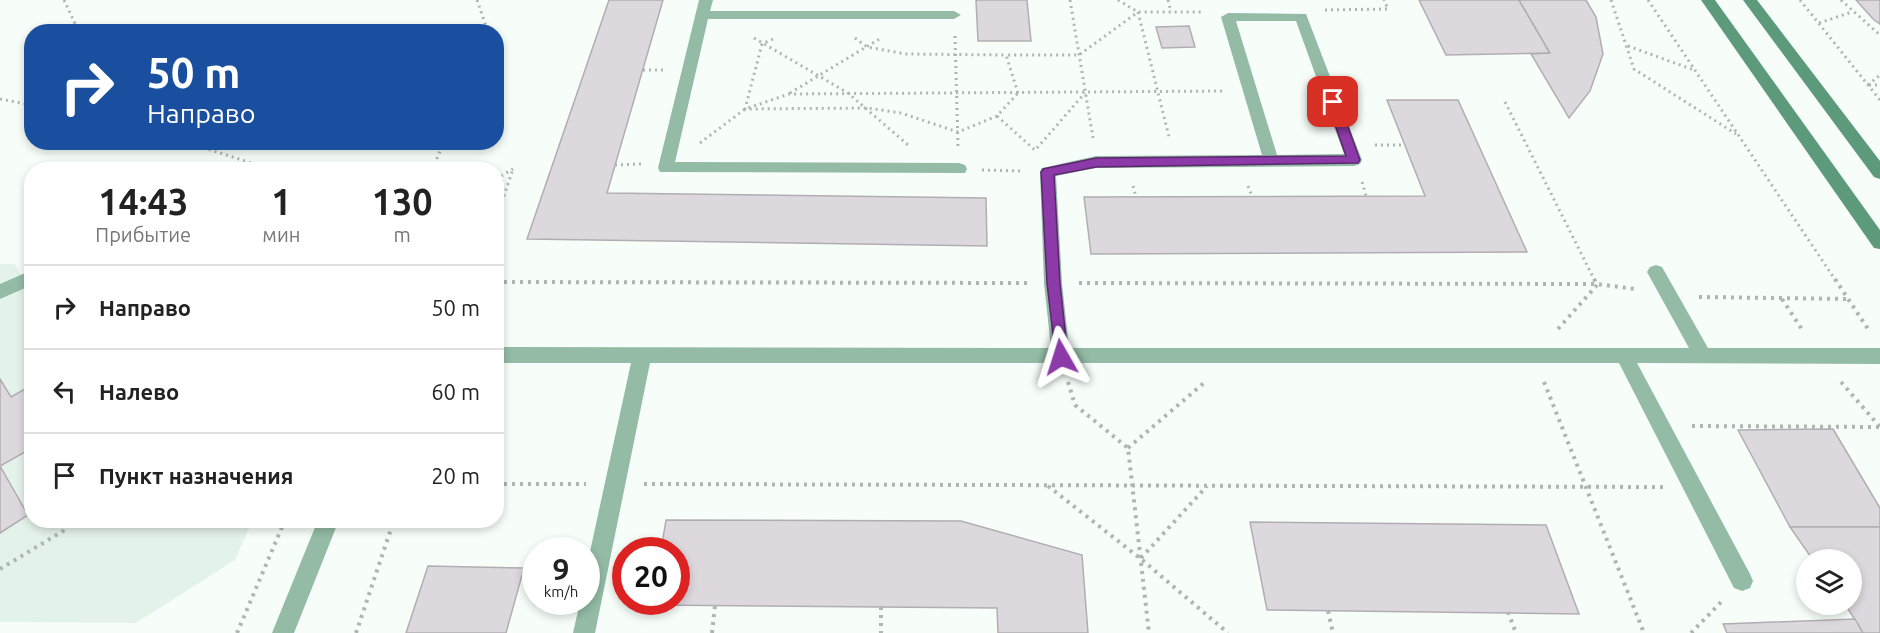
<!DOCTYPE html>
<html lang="ru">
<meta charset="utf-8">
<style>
body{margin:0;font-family:Ubuntu,sans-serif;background:#f2f2f2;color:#222;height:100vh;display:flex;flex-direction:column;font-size:22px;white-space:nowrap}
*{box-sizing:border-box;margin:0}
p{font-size:20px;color:#767676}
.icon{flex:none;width:33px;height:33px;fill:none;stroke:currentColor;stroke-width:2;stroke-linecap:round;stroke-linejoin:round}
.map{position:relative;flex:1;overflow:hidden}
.panel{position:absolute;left:24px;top:162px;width:480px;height:366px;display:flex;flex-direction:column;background:#fff;border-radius:24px;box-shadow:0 3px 9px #0003}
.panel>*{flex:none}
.top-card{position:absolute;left:24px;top:24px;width:480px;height:126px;border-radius:24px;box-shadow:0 3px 9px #0003;background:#1a4fa0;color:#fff;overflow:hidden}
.fabs{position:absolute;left:1796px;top:549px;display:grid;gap:12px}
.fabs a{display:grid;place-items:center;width:66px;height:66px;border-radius:50%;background:#fff;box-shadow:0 3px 9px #0003;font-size:30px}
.speed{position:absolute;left:522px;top:537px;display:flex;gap:12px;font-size:30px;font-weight:700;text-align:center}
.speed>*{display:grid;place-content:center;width:78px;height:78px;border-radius:50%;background:#fff;box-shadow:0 3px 9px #0003;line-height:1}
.speed small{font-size:15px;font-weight:400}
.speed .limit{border:9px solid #d22;background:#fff;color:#111}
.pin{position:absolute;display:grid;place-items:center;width:51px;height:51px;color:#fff;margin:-26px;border-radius:12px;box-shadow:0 3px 9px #0006}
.me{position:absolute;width:66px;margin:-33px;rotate:354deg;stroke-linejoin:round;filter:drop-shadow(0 0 4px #0008)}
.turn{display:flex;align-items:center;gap:21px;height:126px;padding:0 24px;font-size:27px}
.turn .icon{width:78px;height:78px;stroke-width:2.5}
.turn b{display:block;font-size:42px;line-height:51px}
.eta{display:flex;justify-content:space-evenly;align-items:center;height:102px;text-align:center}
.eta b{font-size:36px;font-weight:700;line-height:42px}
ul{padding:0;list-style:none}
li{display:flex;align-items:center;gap:18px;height:84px;padding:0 24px;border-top:2px solid #e0e0e0}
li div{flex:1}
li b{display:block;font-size:22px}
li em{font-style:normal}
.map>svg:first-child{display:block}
.built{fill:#e4f3ea}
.building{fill:#dcd8de;stroke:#b1adb3;stroke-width:1.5}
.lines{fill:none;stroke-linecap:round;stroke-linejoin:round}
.path-far1{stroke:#afb5b1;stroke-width:3;stroke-dasharray:2 4;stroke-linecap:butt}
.path{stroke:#afb5b1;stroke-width:4;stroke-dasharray:3 5;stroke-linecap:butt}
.service{fill:#93bba5;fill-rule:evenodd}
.secondary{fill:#5d9a7c;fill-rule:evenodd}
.route{fill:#8d3aa9;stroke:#5c266e;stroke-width:1.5}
</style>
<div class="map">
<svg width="1880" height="633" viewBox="0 0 1880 633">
<rect width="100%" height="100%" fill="#f7fefa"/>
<polygon class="built" points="0,264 15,264 31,295 32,520 252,521 235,560 136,623 0,622"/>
<g class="building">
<polygon points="609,0 663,0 607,193 986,198 987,246 527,239"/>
<polygon points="976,0 1027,0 1031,41 978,41"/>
<polygon points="1419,0 1519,0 1550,53 1446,55"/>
<polygon points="1519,0 1586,0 1596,17 1603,54 1590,91 1569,118 1531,54 1550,53"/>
<polygon points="1856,0 1880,0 1880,24 1873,19"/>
<polygon points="1189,26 1195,47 1162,48 1156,27"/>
<polygon points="1387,100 1458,100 1527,252 1091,254 1084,197 1425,196"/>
<polygon points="0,379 11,397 32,385 32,448 0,466 28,515 0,533"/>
<polygon points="1833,429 1880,508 1880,527 1790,527 1738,430"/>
<polygon points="666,520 961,521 1082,555 1088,633 998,633 997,608 651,605 652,602 676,602 676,550 661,550"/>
<polygon points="1250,522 1546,525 1579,614 1267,610"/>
<polygon points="1790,527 1880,527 1880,633 1863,633 1845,604 1851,604 1851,560 1813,560"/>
<polygon points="428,566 524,568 506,633 406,633"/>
<polygon points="1855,619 1863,633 1727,633 1723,624"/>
</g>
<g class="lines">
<g class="path-far1">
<polyline points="64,0 79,32"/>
<polyline points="477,0 488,32"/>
<polyline points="1070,0 1093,138"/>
<polyline points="1118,0 1138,12 1203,12"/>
<polyline points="1168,0 1171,12"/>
<polyline points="1611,0 1634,69 1736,134"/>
<polyline points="1648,0 1836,281"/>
<polyline points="1800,0 1880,100"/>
<polyline points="1841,0 1880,35"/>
<polyline points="1325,10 1388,9 1384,0"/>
<polyline points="1138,12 1169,137"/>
<polyline points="1819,23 1852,12"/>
<polyline points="955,36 958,146"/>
<polyline points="754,38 848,93 908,145"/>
<polyline points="855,38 867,47 906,54 1006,55"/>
<polyline points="773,39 762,44 745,109 868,108 901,113 958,132 997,116 1018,93"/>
<polyline points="1628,46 1694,70"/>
<polyline points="643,70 664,70"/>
<polyline points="1868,85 1880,75"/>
<polyline points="1869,85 1880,85"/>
<polyline points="790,93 881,38"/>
<polyline points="1018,93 1006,55 1079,55 1138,12"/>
<polyline points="0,99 32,105"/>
<polyline points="1505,102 1595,281"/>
<polyline points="997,116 1036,151"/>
<polyline points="186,142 273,170"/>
<polyline points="700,143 745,109 789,94 1225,91"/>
<polyline points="1375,145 1404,145"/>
<polyline points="1037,148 1085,93"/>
<polyline points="615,165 642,164"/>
<polyline points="432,170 444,142"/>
<polyline points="982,170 1023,171"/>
<polyline points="496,179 513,169"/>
<polyline points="1362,182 1366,196"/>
<polyline points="1133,186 1136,197"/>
<polyline points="1248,186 1252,196"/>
<polyline points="496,219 513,169"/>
</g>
<g class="path">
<polyline points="1594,279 1597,284"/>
<polyline points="1835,279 1868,329"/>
<polyline points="496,282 1027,283"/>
<polyline points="1079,283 1597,284 1635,289"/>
<polyline points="1699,297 1848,299"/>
<polyline points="1782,299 1803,331"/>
<polyline points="1558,329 1597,285"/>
<polyline points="1068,382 1075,405 1128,448 1149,633"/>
<polyline points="1544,382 1644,633"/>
<polyline points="1841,382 1880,427"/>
<polyline points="1692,426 1880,427"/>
<polyline points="1128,448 1205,382"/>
<polyline points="496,484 586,484"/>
<polyline points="644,484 1663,487"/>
<polyline points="1048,486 1141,559 1228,633"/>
<polyline points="1141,558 1207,486"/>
<polyline points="0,569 63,531 69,520"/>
<polyline points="881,607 881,633"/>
<polyline points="1328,611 1333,633"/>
<polyline points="1508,612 1516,633"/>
<polyline points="237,633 285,520"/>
<polyline points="356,633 394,520"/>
<polyline points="712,633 715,606"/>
<polyline points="1691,633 1724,599"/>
</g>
<g class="service">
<polygon points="699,0 713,0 710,11 954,11 961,15 954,19 708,19 675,162 959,163 965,165 967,169 965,173 660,172 658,168"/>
<path d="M1228,13L1306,14L1362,160L1360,164L1354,166L1096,168L1056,176L1062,283L1069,348H1689L1647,272L1650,267L1656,265L1662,267L1708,348H1880V364L1637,363L1750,574L1753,581L1750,588L1742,591L1734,588L1619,363H650L595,633H573L580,602H586V570L631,363H496V347L1051,348L1044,283L1040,172L1042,168L1096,156L1262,155L1221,17ZM1236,21H1296L1344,154L1277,155Z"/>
<polygon points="32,270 32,285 0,299 0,284"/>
<polygon points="318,520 339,520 294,633 272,633"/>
</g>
<g class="secondary">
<polygon points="1701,0 1715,0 1880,230 1880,249 1874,248"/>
<polygon points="1743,0 1757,0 1880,161 1880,179 1874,177"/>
</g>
</g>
<polygon class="route" points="1333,99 1339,102 1360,160 1358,163 1096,167 1054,175 1060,283 1068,357 1066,361 1056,361 1047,283 1041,172 1043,169 1096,158 1346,156 1327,102"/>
</svg>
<div class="fabs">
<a><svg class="icon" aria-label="layers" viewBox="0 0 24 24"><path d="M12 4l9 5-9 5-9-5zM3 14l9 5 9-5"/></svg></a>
</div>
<div class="speed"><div>9<small>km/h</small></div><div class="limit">20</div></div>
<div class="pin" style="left:1333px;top:102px;background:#d93025"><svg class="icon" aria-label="arrive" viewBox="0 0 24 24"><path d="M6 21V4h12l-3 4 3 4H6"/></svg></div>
<svg class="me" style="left:1061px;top:357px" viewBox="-20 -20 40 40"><path d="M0-17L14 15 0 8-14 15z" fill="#8d3aa9" stroke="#fff" stroke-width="4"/></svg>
<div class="top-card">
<div class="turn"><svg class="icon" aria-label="right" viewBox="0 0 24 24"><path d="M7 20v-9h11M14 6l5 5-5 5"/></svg><div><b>50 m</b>Направо</div></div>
</div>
<section class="panel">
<div class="eta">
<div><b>14:43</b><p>Прибытие</p></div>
<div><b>1</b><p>мин</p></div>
<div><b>130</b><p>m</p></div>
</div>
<ul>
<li><svg class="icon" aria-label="right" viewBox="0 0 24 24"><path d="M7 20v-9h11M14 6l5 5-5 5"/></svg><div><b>Направо</b></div><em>50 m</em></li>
<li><svg class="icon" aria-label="left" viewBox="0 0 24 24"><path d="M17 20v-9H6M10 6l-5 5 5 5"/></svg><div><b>Налево</b></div><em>60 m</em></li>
<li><svg class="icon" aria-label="arrive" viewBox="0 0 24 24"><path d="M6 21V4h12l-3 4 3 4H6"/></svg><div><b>Пункт назначения</b></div><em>20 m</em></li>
</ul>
</section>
</div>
